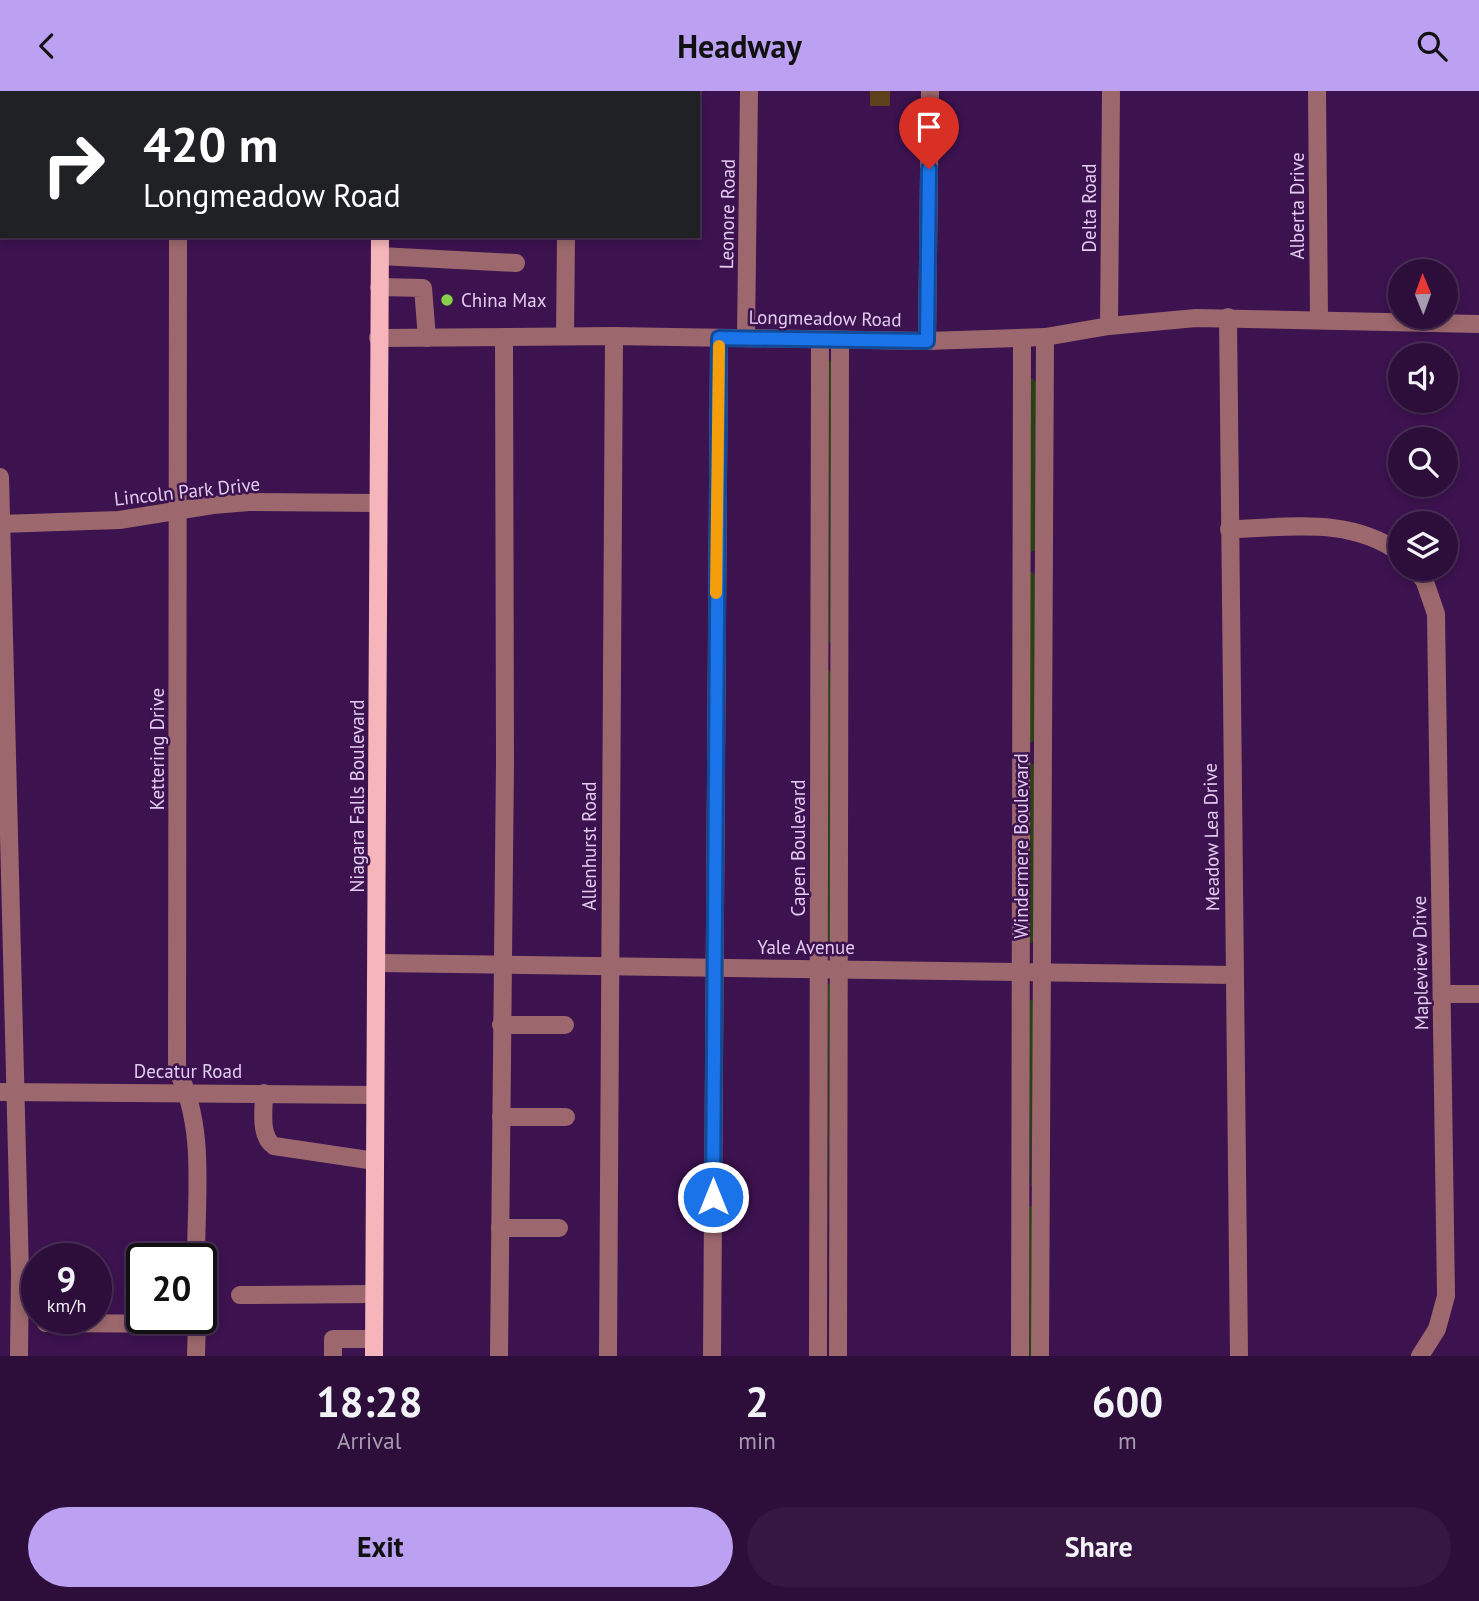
<!DOCTYPE html>
<style>
body{margin:0;font-family:"PT Sans",sans-serif;background:#351742;color:#f1f3f6;height:100vh;display:flex;flex-direction:column;font-size:26px;white-space:nowrap}
*{box-sizing:border-box;margin:0}
p{font-size:23px;color:#a79caf}
.icon{flex:none;width:38px;height:38px;fill:none;stroke:currentColor;stroke-width:2;stroke-linecap:round;stroke-linejoin:round}
.map{position:relative;height:1265px;overflow:hidden}
.details{display:flex;flex-direction:column;background:#2d0e3b;flex:1}
.details>*{flex:none}
.guide{position:absolute;left:0px;top:0px;width:700px;height:147px;box-shadow:0 4px 10px #0003,0 0 0 2px #482e55;background:#202124;color:#fff;overflow:hidden}
.needle{width:46px;rotate:359deg}
.fabs{position:absolute;left:1388px;top:168px;display:grid;gap:14px}
.fabs a{display:grid;place-items:center;width:70px;height:70px;border-radius:50%;background:#2d0e3b;box-shadow:0 4px 10px #0003,0 0 0 2px #482e55;font-size:35px}
.speed{position:absolute;left:21px;top:1152px;display:flex;gap:14px;font-size:35px;font-weight:700;text-align:center}
.speed>*{display:grid;place-content:center;width:91px;height:91px;border-radius:50%;background:#2d0e3b;box-shadow:0 4px 10px #0003,0 0 0 2px #482e55;line-height:1}
.speed small{font-size:18px;font-weight:400}
.speed .limit{border:4px solid #111;border-radius:10px;background:#fff;color:#111}
.pin{position:absolute;display:grid;place-items:center;width:60px;height:60px;color:#fff;margin:-72px -30px;border-radius:50% 50% 50% 0;rotate:-45deg;box-shadow:0 0 7px #0007}
.pin .icon{rotate:45deg}
.me{position:absolute;width:77px;margin:-38px;rotate:0deg;stroke-linejoin:round;filter:drop-shadow(0 0 5px #0008)}
.turn{display:flex;align-items:center;gap:24px;height:147px;padding:0 28px;font-size:32px}
.turn .icon{width:91px;height:91px;stroke-width:2.5}
.turn b{display:block;font-size:49px;line-height:60px}
.eta{display:flex;justify-content:space-evenly;align-items:center;height:119px;text-align:center}
.eta b{font-size:42px;font-weight:700;line-height:49px}
.button{display:flex;gap:14px;margin-top:auto;padding:14px 28px}
.button a{flex:1;height:80px;border-radius:42px;background:#bca0f2;color:#111;font-size:28px;font-weight:700;line-height:80px;text-align:center}
.button a+a{background:#351742;color:#f1f3f6}
header{display:flex;justify-content:space-between;align-items:center;height:91px;padding:0 28px;background:#bca0f2;color:#111;font-size:32px;font-weight:700}
.map>svg:first-child{display:block}
.green{fill:#2a4117}
.building{fill:#5d411b}
.lines{fill:none;stroke-linecap:round;stroke-linejoin:round}
.minor{stroke:#9c686d;stroke-width:18}
.major{stroke:#f5b5ba;stroke-width:18}
.route-casing{stroke:#114b97;stroke-width:18}
.route{stroke:#1a73e8;stroke-width:12}
.slow{stroke:#f59e0b;stroke-width:12}
.poi-dot{fill:#88cf49;stroke:#3c124f;stroke-width:2.5}
.labels{text-anchor:middle;stroke-width:5;stroke-linejoin:round;paint-order:stroke}
.street-label{font-size:19px;fill:#e2ccf0;stroke:#3c124f}
.poi-label{font-size:19px;fill:#e2ccf0;stroke:#3c124f;text-anchor:start}
</style>
<header><svg class="icon" aria-label="back" viewBox="0 0 24 24"><path d="M15 5l-7 7 7 7"/></svg>Headway<svg class="icon" aria-label="search" viewBox="0 0 24 24"><circle cx="10" cy="10" r="6"/><path d="M15 15l6 6"/></svg></header>
<div class="map">
<svg width="1479" height="1265" viewBox="0 0 1479 1265">
<rect width="100%" height="100%" fill="#3c124f"/>
<g class="green">
<polygon points="829,269 832,271 831,550 829,553"/>
<polygon points="1032,287 1036,291 1036,459 1031,461 1029,461 1029,288"/>
<polygon points="1032,481 1036,485 1035,648 1031,652 1028,651 1029,482"/>
<polygon points="827,579 831,581 831,858 826,858"/>
<polygon points="1031,672 1036,675 1034,851 1031,852 1028,851 1028,673"/>
<polygon points="828,893 830,894 828,1175 827,894"/>
<polygon points="1031,909 1034,910 1033,1094 1031,1095 1028,910"/>
<polygon points="1031,1115 1034,1115 1035,1265 1027,1265 1028,1116"/>
</g>
<rect class="building" x="870" y="0" width="20" height="15"/>
<g class="lines">
<g class="minor">
<polyline points="177,0 177,2"/>
<polyline points="1317,0 1319,229"/>
<polyline points="530,2 530,0"/>
<polyline points="568,2 568,0"/>
<path d="M178,145L177,979C206,1035 196,1105 196,1167"/>
<polyline points="380,165 516,172"/>
<polyline points="379,196 423,197 427,247"/>
<polyline points="1228,226 1239,1265"/>
<polyline points="1109,235 1111,0"/>
<polyline points="565,245 566,145"/>
<polyline points="378,247 614,245 927,250 1045,246 1109,235 1196,227 1479,233"/>
<polyline points="746,247 749,0"/>
<polyline points="927,250 930,0"/>
<polyline points="0,386 20,1182 19,1265"/>
<polyline points="0,433 119,429 213,414 249,411 378,412"/>
<path d="M1229,438C1289,437 1349,425 1400,462"/>
<polyline points="1416,478 1425,491 1436,523 1446,1205 1437,1238 1420,1265"/>
<polyline points="378,872 1234,884"/>
<polyline points="1442,903 1479,903"/>
<polyline points="501,934 565,934"/>
<polyline points="0,1001 375,1004"/>
<path d="M264,1002C264,1019 259,1045 274,1055L375,1070"/>
<polyline points="501,1026 566,1026"/>
<polyline points="500,1137 559,1137"/>
<polyline points="20,1182 35,1186 37,1190"/>
<polyline points="240,1204 374,1203"/>
<polyline points="43,1227 46,1232 197,1233"/>
<polyline points="196,1265 197,1227"/>
<polyline points="333,1265 333,1248 374,1248"/>
<polyline points="499,1265 505,671 504,246"/>
<polyline points="608,1265 614,245"/>
<polyline points="712,1265 719,247"/>
<polyline points="818,1265 820,249"/>
<polyline points="838,1265 840,250"/>
<polyline points="1020,1265 1022,247"/>
<polyline points="1040,1265 1045,246"/>
</g>
<g class="major">
<polyline points="381,2 381,0"/>
<polyline points="374,1265 380,145"/>
</g>
</g>
<g class="lines">
<defs>
<polyline id="route" points="713,1106 719,247 927,250 929,78"/>
</defs>
<use href="#route" class="route-casing"/>
<use href="#route" class="route"/>
<polyline class="slow" points="716,502 719,255"/>
</g>
<circle class="poi-dot" cx="447" cy="209" r="7"/>
<g class="labels">
<g class="street-label">
<text transform="translate(1297 115) rotate(-90)" y="7">Alberta Drive</text>
<text transform="translate(1089 117) rotate(-90)" y="7">Delta Road</text>
<text transform="translate(727 123) rotate(-89)" y="7">Leonore Road</text>
<text transform="translate(825 227) rotate(1)" y="7">Longmeadow Road</text>
<text transform="translate(187 400) rotate(-6)" y="7">Lincoln Park Drive</text>
<text transform="translate(157 658) rotate(-90)" y="7">Kettering Drive</text>
<text transform="translate(357 705) rotate(-90)" y="7">Niagara Falls Boulevard</text>
<text transform="translate(1211 746) rotate(-91)" y="7">Meadow Lea Drive</text>
<text transform="translate(589 755) rotate(-90)" y="7">Allenhurst Road</text>
<text transform="translate(1021 755) rotate(-90)" y="7">Windermere Boulevard</text>
<text transform="translate(798 757) rotate(-90)" y="7">Capen Boulevard</text>
<text x="806" y="863">Yale Avenue</text>
<text transform="translate(1420 872) rotate(-91)" y="7">Mapleview Drive</text>
<text x="188" y="987">Decatur Road</text>
</g>
<g class="poi-label">
<text x="461" y="216">China Max</text>
</g>
</g>
</svg>
<div class="fabs">
<a><svg class="needle" viewBox="-14 -14 28 28"><path d="M0-13l5 13h-10z" fill="#e53935"/><path d="M0 13l5-13h-10z" fill="#a79caf"/></svg></a>
<a><svg class="icon" aria-label="sound" viewBox="0 0 24 24"><path d="M4 9h4l5-4v14l-5-4H4zM17 9q2 3 0 6"/></svg></a>
<a><svg class="icon" aria-label="search" viewBox="0 0 24 24"><circle cx="10" cy="10" r="6"/><path d="M15 15l6 6"/></svg></a>
<a><svg class="icon" aria-label="layers" viewBox="0 0 24 24"><path d="M12 4l9 5-9 5-9-5zM3 14l9 5 9-5"/></svg></a>
</div>
<div class="speed"><div>9<small>km/h</small></div><div class="limit">20</div></div>
<div class="pin" style="left:929px;top:78px;background:#d93025"><svg class="icon" aria-label="arrive" viewBox="0 0 24 24"><path d="M6 21V4h12l-3 4 3 4H6"/></svg></div>
<svg class="me" style="left:713px;top:1106px" viewBox="-20 -20 40 40"><circle r="17" fill="#1a73e8" stroke="#fff" stroke-width="3"/><path d="M0-11L8 9 0 5-8 9z" fill="#fff"/></svg>
<div class="guide">
<div class="turn"><svg class="icon" aria-label="right" viewBox="0 0 24 24"><path d="M7 20v-9h11M14 6l5 5-5 5"/></svg><div><b>420 m</b>Longmeadow Road</div></div>
</div>
</div>
<section class="details">
<div class="eta">
<div><b>18:28</b><p>Arrival</p></div>
<div><b>2</b><p>min</p></div>
<div><b>600</b><p>m</p></div>
</div>
<div class="button"><a>Exit</a><a>Share</a></div>
</section>
